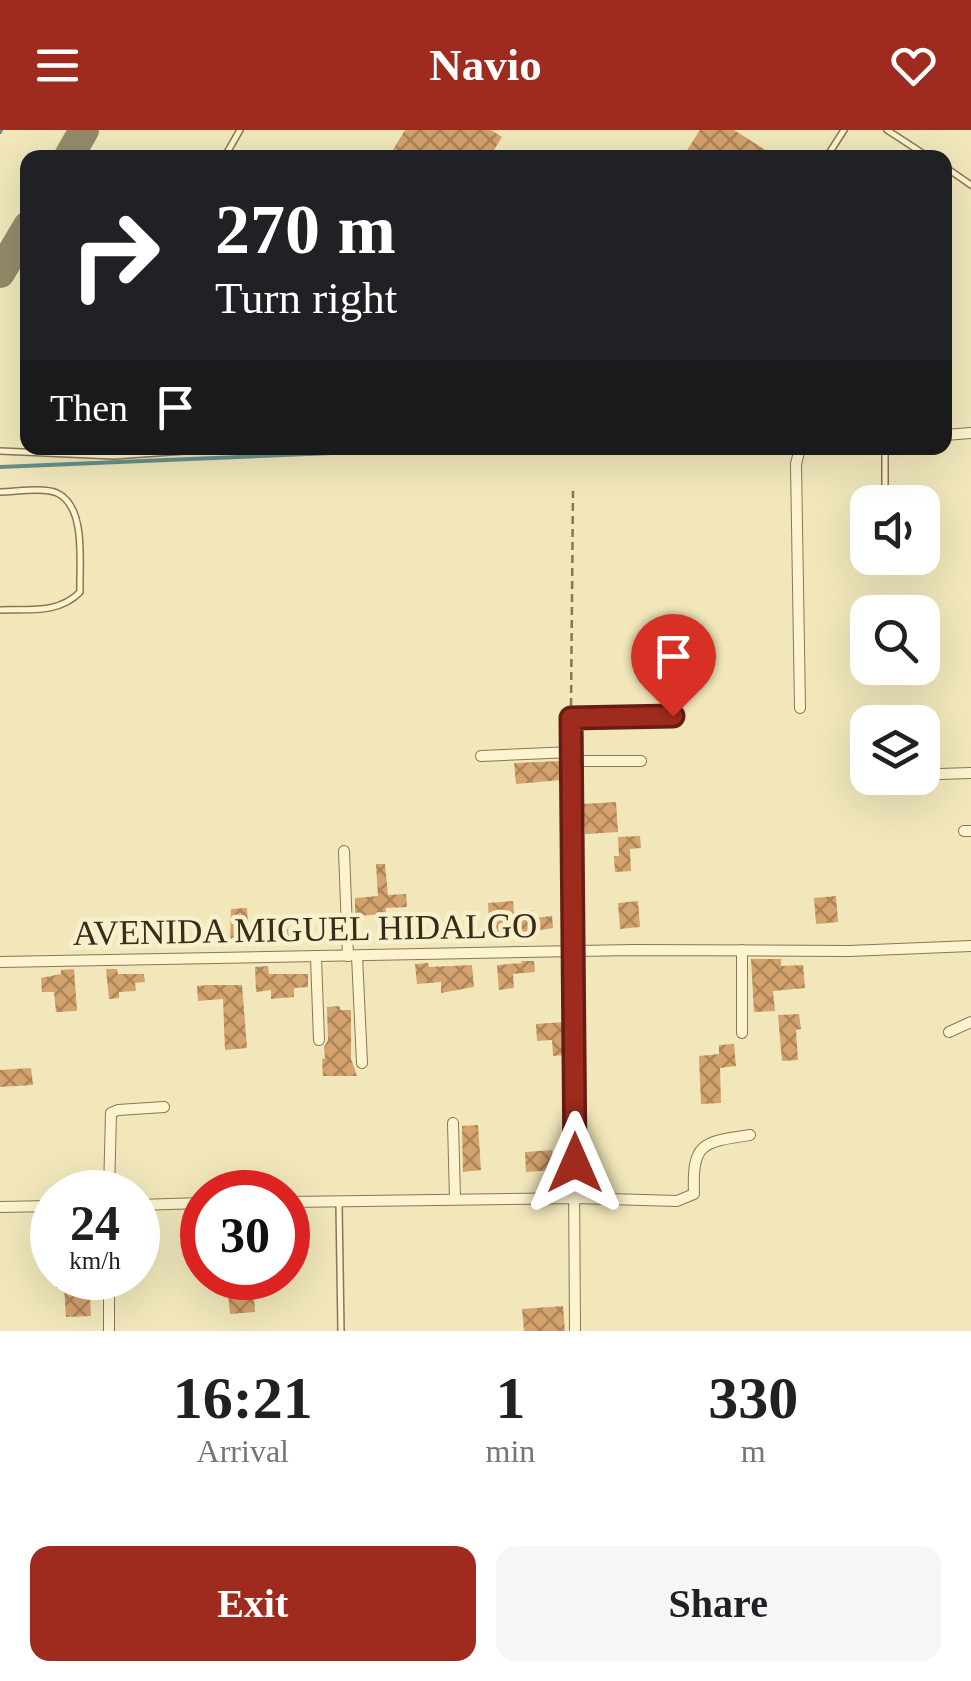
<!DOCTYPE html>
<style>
body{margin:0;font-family:Georgia,serif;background:#f6f6f6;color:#202124;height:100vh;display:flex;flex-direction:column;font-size:38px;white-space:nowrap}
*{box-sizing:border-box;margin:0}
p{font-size:32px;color:#757577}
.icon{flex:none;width:55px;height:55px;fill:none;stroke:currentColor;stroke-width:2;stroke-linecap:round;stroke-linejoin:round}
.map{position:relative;height:1201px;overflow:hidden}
.panel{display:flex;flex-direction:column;background:#fff;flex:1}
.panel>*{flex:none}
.top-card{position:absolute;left:20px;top:20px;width:932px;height:305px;border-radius:20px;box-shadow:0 10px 40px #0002;background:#202124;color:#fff;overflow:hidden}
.fabs{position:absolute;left:850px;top:355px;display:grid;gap:20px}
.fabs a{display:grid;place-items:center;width:90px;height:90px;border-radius:20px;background:#fff;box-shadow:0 10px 40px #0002;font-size:50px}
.speed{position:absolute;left:30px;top:1040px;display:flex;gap:20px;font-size:50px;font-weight:700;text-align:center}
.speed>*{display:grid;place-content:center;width:130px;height:130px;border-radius:50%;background:#fff;box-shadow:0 10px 40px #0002;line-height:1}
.speed small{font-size:25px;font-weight:400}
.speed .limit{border:15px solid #d22;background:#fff;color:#111}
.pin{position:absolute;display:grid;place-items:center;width:85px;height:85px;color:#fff;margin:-102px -42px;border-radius:50% 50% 50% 0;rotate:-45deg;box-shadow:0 0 10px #0007}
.pin .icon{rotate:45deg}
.me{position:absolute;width:110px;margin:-55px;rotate:0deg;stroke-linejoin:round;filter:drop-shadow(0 0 8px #0008)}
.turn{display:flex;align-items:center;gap:35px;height:210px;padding:0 30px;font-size:45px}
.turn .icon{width:130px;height:130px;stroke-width:2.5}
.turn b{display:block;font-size:70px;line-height:85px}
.then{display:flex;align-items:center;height:95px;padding:0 30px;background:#0003;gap:20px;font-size:38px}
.eta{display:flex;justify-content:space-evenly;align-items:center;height:170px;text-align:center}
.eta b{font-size:60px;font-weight:800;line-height:70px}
.cta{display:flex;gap:20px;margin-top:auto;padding:20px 30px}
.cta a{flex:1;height:115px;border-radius:20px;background:#9e2b1e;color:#fff;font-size:40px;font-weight:800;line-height:115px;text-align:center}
.cta a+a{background:#f6f6f6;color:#202124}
header{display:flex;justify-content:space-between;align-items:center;height:130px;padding:0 30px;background:#9e2b1e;color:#fff;font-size:45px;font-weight:800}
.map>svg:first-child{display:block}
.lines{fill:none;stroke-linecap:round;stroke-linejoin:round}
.stream{stroke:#67908a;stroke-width:4}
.taxiway{stroke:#94896a;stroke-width:30}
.building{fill:url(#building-cross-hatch)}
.lane-casing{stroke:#8a7653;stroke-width:8}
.street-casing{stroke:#8a7653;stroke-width:12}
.path{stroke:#8a7653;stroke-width:2.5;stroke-dasharray:8 5;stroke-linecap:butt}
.lane{stroke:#fcf3cf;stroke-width:5}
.street{stroke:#fcf3cf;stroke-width:10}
.route-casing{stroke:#671c14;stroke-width:25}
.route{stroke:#9e2b1e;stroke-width:18}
.labels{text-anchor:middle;stroke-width:9;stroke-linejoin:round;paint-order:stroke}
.street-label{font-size:35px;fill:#382b1a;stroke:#f8f0cb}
</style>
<header><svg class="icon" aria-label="menu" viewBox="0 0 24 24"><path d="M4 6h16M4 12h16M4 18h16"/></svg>Navio<svg class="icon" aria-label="heart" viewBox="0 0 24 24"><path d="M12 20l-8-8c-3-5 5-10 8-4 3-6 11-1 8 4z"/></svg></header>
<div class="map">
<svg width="971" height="1201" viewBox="0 0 971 1201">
<defs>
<pattern id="building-cross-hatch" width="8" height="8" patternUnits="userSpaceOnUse" patternTransform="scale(2.5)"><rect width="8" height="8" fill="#d3a26d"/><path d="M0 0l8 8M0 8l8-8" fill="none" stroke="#ac8459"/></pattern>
</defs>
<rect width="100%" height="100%" fill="#f1e7bb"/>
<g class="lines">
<g class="stream">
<polyline points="0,2 1,0"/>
<polyline points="0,337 451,318"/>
</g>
<g class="taxiway">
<polyline points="68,28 84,0"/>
<polyline points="0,143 28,96"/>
</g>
</g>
<g class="building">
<polygon points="405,0 491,0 502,7 489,28 388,28"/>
<polygon points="700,0 734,0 778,28 682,28"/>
<polygon points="560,631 561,650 516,654 514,633"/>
<polygon points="616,672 618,702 585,704 583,674"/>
<polygon points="640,706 641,718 630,719 631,741 615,742 614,726 619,726 618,707"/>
<polygon points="376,734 385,734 388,765 406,764 407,777 386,778 386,784 355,786 355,768 378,766"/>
<polygon points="836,766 838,792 816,794 814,768"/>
<polygon points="513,771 514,782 533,780 534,788 552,786 553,798 490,808 488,773"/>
<polygon points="638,771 640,797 620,799 618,773"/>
<polygon points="247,778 248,798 291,799 291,808 230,811 231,779"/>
<polygon points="751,829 781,829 781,836 803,835 805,858 773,861 775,881 754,882"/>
<polygon points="521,831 534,831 535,842 513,844 514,858 499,860 497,835 522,833"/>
<polygon points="428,833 429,837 472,835 474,857 441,863 441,852 417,854 415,834"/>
<polygon points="268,836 269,844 308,844 308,857 294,858 294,867 271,869 271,860 256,862 255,837"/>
<polygon points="74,839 77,881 56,882 54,862 42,862 41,848 61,844 61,840"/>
<polygon points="106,839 117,839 118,844 144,844 145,852 135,853 136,861 119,862 119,868 109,869"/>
<polygon points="209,855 242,855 247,918 225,920 223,869 198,871 197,856"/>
<polygon points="340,876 340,880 351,880 351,929 357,946 323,946 322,929 325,928 324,917 328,910 327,877"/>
<polygon points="799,884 801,899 796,900 798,930 782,931 778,885"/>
<polygon points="564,892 564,925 553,926 552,910 537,911 536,894"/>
<polygon points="734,914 736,936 720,938 721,973 701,974 699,926 719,924 719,915"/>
<polygon points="31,938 33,955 0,957 0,940"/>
<polygon points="478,995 481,1040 463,1042 462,996"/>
<polygon points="552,1020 554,1040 526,1042 525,1022"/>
<polygon points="55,1148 78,1148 80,1168 90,1168 91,1186 66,1187 64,1157 56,1158"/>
<polygon points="253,1153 255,1182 230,1184 227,1154"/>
<polygon points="563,1176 565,1201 524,1201 522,1179"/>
</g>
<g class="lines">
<defs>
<g id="lane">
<polyline points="887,0 930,28"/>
<polyline points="224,28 240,0"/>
<polyline points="826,28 844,0"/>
<polyline points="945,37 971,55"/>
<polyline points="0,321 114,326 227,318"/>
<path d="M0,362C16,362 42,357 57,363C87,377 79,434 80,462C59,484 29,479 0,480"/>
<polyline points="885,372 885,318"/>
<polyline points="339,1074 341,1201"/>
</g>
<g id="street">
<polyline points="945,305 971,303"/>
<polyline points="800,318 796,334 800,578"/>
<polyline points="481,626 572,622"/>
<polyline points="572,631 641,631"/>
<polyline points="939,644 971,643"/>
<polyline points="964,701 971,701"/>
<polyline points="344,721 348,826"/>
<polyline points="742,820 742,903"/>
<polyline points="357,826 362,933"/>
<polyline points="316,828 319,910"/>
<polyline points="0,832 633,820 849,821 971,816"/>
<polyline points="949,902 971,892"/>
<polyline points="453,993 455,1069"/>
<polyline points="109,1062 111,983 118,980 164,977"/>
<path d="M288,1072L575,1068L677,1071L694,1064C692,1013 702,1012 750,1005"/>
<polyline points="138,1075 202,1073"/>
<polyline points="0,1077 52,1076"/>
<polyline points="109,1148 109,1201"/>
<polyline points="575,1201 571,588 673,586"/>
</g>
</defs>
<use href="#lane" class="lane-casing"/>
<use href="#street" class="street-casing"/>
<polyline class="path" points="571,576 573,361"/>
<use href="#lane" class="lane"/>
<use href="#street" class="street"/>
</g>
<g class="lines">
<defs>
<polyline id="route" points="575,1033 571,588 673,586"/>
</defs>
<use href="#route" class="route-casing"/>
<use href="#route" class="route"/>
</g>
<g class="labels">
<g class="street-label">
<text transform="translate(305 799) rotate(-1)" y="12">AVENIDA MIGUEL HIDALGO</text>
</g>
</g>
</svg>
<div class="fabs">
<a><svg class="icon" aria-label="sound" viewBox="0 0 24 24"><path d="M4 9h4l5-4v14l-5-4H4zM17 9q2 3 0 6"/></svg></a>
<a><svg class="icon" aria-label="search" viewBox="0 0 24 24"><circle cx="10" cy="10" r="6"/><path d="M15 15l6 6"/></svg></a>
<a><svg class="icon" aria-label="layers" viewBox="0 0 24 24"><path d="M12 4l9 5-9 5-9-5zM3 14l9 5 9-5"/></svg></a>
</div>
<div class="speed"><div>24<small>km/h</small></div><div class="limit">30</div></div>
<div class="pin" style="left:673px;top:586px;background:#d93025"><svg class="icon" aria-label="arrive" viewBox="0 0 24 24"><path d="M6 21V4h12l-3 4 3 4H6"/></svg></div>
<svg class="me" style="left:575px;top:1033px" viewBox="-20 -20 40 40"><path d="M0-17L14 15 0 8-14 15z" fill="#9e2b1e" stroke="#fff" stroke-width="4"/></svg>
<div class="top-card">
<div class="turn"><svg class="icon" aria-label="right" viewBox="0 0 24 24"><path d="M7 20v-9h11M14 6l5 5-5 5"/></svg><div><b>270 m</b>Turn right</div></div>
<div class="then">Then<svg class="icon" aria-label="arrive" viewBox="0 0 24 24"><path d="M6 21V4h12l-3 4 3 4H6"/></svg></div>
</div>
</div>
<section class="panel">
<div class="eta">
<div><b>16:21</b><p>Arrival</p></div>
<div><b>1</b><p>min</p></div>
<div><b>330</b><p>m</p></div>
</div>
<div class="cta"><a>Exit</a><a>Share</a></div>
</section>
